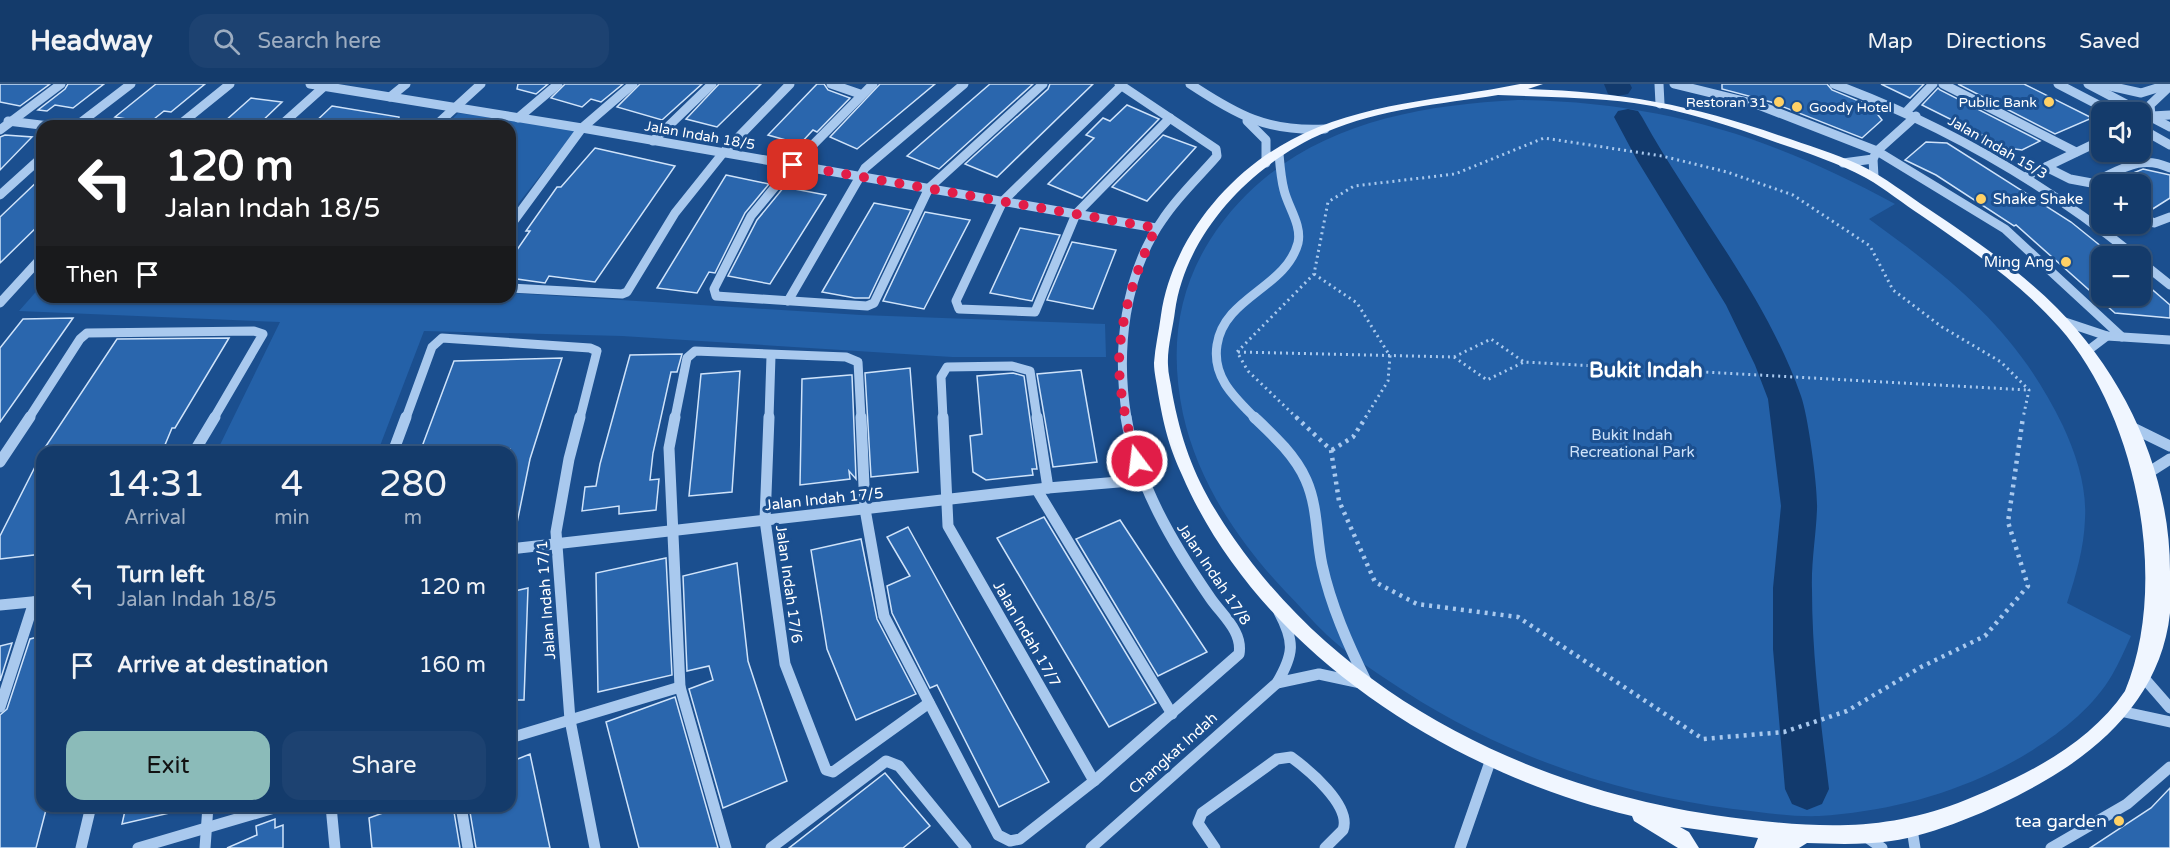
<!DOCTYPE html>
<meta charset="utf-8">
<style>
body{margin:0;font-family:"Varela Round",sans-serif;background:#1d4271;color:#f1f3f6;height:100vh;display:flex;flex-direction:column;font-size:22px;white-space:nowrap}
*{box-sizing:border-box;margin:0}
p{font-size:20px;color:#9dadc1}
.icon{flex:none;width:33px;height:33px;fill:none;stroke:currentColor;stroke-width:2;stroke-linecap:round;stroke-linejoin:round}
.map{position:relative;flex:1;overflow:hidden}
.side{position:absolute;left:36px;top:362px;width:480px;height:366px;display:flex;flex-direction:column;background:#143b6b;border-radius:18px;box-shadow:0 2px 4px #0004,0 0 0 2px #33557e}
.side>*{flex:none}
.guide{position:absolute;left:36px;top:36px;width:480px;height:183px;border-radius:18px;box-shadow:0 2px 4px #0004,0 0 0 2px #33557e;background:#202124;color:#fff;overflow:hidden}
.tools{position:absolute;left:2091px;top:18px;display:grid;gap:12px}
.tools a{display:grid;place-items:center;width:60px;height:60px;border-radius:12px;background:#143b6b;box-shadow:0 2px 4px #0004,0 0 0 2px #33557e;font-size:30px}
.pin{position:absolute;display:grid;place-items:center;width:51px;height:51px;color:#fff;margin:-26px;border-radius:12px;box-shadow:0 3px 9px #0006}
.me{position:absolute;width:66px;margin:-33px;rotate:345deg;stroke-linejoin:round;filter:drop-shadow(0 0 4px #0008)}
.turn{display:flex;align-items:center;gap:21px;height:126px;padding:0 30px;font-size:27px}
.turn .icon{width:78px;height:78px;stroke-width:2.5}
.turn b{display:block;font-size:42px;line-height:51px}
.then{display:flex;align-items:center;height:57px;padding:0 30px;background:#0003;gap:12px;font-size:22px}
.eta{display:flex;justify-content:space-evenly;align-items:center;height:102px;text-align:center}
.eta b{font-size:36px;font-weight:600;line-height:42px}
.cta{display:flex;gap:12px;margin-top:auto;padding:12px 30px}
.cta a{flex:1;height:69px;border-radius:18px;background:#8bbbb9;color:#111;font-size:24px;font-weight:600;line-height:69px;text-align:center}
.cta a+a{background:#1d4271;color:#f1f3f6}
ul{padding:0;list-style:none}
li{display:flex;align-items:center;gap:18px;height:78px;padding:0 30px}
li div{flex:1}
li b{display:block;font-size:22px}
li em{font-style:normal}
header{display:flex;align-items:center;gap:36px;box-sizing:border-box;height:84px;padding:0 30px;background:#143b6b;border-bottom:2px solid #33557e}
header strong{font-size:28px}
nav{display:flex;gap:33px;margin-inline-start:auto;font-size:21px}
.search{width:420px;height:54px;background:#1d4271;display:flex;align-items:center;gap:15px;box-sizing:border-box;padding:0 21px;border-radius:18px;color:#9dadc1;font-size:22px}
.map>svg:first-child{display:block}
.green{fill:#2461a8}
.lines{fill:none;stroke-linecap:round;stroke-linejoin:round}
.river{fill:#123a6d;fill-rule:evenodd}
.building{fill:#2a66ad;stroke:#cfe3fa;stroke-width:1.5}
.path-far1{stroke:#a9c9ee;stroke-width:3;stroke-dasharray:2 4;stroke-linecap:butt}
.path{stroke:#a9c9ee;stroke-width:4.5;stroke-dasharray:3 5;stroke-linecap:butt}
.minor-far1{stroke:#a9c9ee;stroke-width:9}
.minor{stroke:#a9c9ee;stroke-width:11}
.major{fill:#f0f6ff;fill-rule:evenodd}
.route{stroke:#e11d48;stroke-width:10;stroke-dasharray:0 18}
.poi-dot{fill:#ffd166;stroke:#1b4f8f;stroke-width:2}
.labels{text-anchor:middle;stroke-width:6;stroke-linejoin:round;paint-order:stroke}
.far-poi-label{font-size:14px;fill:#fff;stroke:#1b4f8f;text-anchor:end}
.far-street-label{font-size:14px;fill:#fff;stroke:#1b4f8f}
.poi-label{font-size:15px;fill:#fff;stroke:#1b4f8f;text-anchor:start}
.park-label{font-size:15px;fill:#cfe3fa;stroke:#1b4f8f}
.street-label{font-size:15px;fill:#fff;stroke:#1b4f8f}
.near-poi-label{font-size:18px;fill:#fff;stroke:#1b4f8f;text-anchor:end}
.district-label{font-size:21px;font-weight:bold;fill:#fff;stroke:#1b4f8f}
</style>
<header>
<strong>Headway</strong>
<div class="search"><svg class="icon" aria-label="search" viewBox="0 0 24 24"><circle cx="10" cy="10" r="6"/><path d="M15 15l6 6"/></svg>Search here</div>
<nav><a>Map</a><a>Directions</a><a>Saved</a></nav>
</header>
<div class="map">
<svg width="2170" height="764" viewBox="0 0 2170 764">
<rect width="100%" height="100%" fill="#1b4f8f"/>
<g class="green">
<path d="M1518,16C1661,18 1770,52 1895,120L1869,135C1953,196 2017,246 2063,342C2076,370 2087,403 2085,435C2084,464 2076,491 2067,519L2131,552C2125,565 2119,579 2112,591C2088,633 2036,667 1993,688C1939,714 1880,728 1819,732C1791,733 1761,728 1733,725C1610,709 1492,667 1389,597C1368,583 1345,568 1327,551C1312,537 1299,521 1285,507C1238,457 1198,398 1183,330C1170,268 1176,210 1210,156C1280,48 1397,22 1518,16Z"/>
<polygon points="458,29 577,45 510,130 510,42 446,42"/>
<polygon points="42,201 42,213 510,213 510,209 861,231 1105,240 1106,273 952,273 622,252 424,247 378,367 217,367 280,238 19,227"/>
</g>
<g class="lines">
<g class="river">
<polygon points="1604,0 1630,0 1632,4 1628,10 1618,12 1608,10"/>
<path d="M1628,25L1638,27L1642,33C1693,126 1766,211 1801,312C1808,331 1818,404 1817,425C1816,452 1811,479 1812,506C1812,573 1821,639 1829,705L1822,720L1807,726L1792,720L1785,705L1773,565V504L1781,422L1768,315L1755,281L1726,221L1637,76L1614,33L1618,27Z"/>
</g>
</g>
<g class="building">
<polygon points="0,0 50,0 20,22 0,18"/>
<polygon points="68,0 104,0 73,24 55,21 47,27 38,26 65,5"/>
<polygon points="156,0 205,0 171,28 164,27 149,39 115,33"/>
<polygon points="518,0 548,0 536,10 517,5"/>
<polygon points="565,0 623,0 601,18 591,15 582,23 551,14"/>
<polygon points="640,0 702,0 662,36 617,23"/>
<polygon points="719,0 761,0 717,43 686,35"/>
<polygon points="817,0 824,0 828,6 850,14 817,48 813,46 800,60 768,51"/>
<polygon points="880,0 935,0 857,65 830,53"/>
<polygon points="990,0 1033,0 939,85 907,72"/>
<polygon points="1050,0 1093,0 997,93 965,80 1048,5"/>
<polygon points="1722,0 1827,0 1832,6 1871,22 1882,36 1862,54 1771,18 1722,5"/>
<polygon points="1881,0 1924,0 1910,14"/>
<polygon points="1958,0 2024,0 2092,34 2055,50"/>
<polygon points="1938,4 1940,6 2040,57 2022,66 2008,64 1922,21"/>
<polygon points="251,14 282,18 257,42 224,38"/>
<polygon points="1127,21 1159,35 1082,114 1048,100 1094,54 1086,51 1103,34 1110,37"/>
<polygon points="332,22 399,33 398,42 311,42"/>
<polygon points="5,51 32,53 0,86 0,53"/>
<polygon points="1163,51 1196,63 1147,117 1112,103"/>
<polygon points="1926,58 1947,59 2071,138 2102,163 2102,212 2140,212 2140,195 2170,221 2170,234 2115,229 2016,141 2014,142 1936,91 1905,76"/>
<polygon points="595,64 675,82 595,198 549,192 545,199 510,194 510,176 530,147 526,147 557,103 561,103"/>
<polygon points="2143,85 2170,91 2170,114 2151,126 2140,119 2140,100 2106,100"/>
<polygon points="726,91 769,100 745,129 715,189 709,188 697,209 657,204"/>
<polygon points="42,93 42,138 0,179 0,133"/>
<polygon points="784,103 826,111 770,200 728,192 757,136"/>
<polygon points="874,119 911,126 869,214 855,214 822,208"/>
<polygon points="925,128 970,136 924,225 883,217"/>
<polygon points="1020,144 1060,151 1032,217 990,209"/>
<polygon points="1072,158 1116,166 1093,225 1047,216"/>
<polygon points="73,234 24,304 0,338 0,264 23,235"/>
<polygon points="229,254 175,344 172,344 162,368 42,368 117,255"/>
<polygon points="682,270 677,288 671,288 653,369 650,396 659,395 656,426 619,430 619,422 582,427 585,403 596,402 600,380 630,271"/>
<polygon points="562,274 530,375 517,439 510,438 510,365 420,368 454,277"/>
<polygon points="910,284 918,388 871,393 865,289"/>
<polygon points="1081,286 1097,378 1053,383 1037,290"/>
<polygon points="740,287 732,408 689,412 701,290"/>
<polygon points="1013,289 1024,292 1037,385 1032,385 1033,391 986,396 973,388 970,352 982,350 977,292"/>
<polygon points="850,291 852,291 856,395 849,387 850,395 800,401 802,295"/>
<polygon points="42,369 42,470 0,475 0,452"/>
<polygon points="1044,433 1156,619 1109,643 997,454"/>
<polygon points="1120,436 1207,568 1158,592 1076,455"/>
<polygon points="908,443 1049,698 999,723 937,601 930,604 892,529 887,502 910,492 887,453"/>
<polygon points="861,455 877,535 916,610 856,636 827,565 811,466"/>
<polygon points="666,474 672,591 598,608 596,489"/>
<polygon points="737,479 748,577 787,697 723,724 689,605 713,596 709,582 687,587 683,492"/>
<polygon points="528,504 524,616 510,616 510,508"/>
<polygon points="42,552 42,722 47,722 36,764 0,764 0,631 7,625 30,555"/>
<polygon points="12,559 0,597 0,562"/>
<polygon points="675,613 718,764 639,764 606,638"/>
<polygon points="530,670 550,764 476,764 469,722 510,722 510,678"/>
<polygon points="885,689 930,742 903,764 789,764"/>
<polygon points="2170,704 2170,764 2090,764 2151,724"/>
<polygon points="126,722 173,722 174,728 122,740"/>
<polygon points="402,722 453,722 460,764 372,764 369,734"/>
<polygon points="275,735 275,744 283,741 283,764 227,764 257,751 256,742"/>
</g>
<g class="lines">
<g class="path-far1">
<polyline points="1314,190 1357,219 1390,272 1388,297 1365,334"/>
<polyline points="1238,268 1454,273 1491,255 1524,278 2028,306"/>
<polyline points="1454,273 1487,296 1524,278"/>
<polyline points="1297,334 1248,287 1237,268 1314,190 1328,118 1354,102 1455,90 1544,54 1662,72 1727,88 1793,111 1870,162 1893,206 1942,243 2001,278 2029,306 2023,334"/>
</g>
<g class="path">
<polyline points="1296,333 1331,366 1339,417 1375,498 1417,520 1518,533 1703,655 1784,648 1847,627 1921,583 1985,552 2028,502 2008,438 2023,333"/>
<polyline points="1332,366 1353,353 1366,333"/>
</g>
<g class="minor-far1">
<polyline points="310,0 582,44 1156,144"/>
<polyline points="831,0 860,10"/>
<polyline points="873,0 793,81 751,132 714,205 716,212 867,222 874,219 929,104 1043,0"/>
<path d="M1119,0L1216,65L1217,72C1199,93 1178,112 1163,135C1124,190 1116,269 1127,334"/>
<path d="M1190,0C1237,31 1267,48 1325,45"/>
<polyline points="1659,0 1660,20"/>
<polyline points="1674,0 1756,20 1877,67 2005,145 2122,253"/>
<path d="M1834,0C1945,41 2043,98 2135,172"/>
<polyline points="1943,0 2076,68"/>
<polyline points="2058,0 2112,28"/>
<polyline points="2088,0 2170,43"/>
<polyline points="2101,0 2141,9 2170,0"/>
<polyline points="1121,2 1003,117 956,217 959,225 1035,228 1076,130 1170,34"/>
<polyline points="390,13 406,0"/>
<polyline points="1906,28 1933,0"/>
<polyline points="2151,32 2150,21 2170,2"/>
<polyline points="2152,32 2170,31"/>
<polyline points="518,34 558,0"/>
<polyline points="8,37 49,42"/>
<polyline points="1247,37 1266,56 1266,79"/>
<polyline points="76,42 131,0"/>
<polyline points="178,42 230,0"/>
<polyline points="280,42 327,0"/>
<polyline points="435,42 481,0"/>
<polyline points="2140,44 2170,61"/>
<polyline points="0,46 61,0"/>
<polyline points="653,57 712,0"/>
<polyline points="1843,79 1873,75"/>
<polyline points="2046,83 2070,95 2097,100"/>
<polyline points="2027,92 2102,56"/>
<polyline points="1874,93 1873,75 1877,67 1916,32"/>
<path d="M2102,107L2097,100L2100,95C2125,83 2143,71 2170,84"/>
<polyline points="0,111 42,73"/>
<polyline points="2140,132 2154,139 2170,133"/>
<polyline points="510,142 582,44 633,0"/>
<polyline points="2140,177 2170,201"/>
<polyline points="510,204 622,210 627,208 675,129 723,69 790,0"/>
<polyline points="788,217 865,84 964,0"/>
<polyline points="0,219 42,173"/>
<polyline points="2062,237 2107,252 2170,256"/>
<polyline points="2086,268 2107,252"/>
<polyline points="29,334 80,255 87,249 254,247 263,250 214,334"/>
<polyline points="406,334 432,263 442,254 590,264 597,267 580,334"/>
<polyline points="675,334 687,274 695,267 846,273 858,278 861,334"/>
<polyline points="769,334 771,272"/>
<polyline points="943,334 941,293 947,283 1012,282 1030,287 1037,334"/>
<path d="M1255,334C1234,313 1212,293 1217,261C1224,213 1286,204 1298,159C1302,141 1288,123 1284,106C1281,95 1280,82 1279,70"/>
</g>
<g class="minor">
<polyline points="580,333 569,375 556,448 570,636 595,764"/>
<polyline points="675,333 669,364 680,603 726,764"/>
<polyline points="769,333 765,436 785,580 826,686 833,688 929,619"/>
<path d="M861,333L865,425L884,532L998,751L1010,757L1020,755L1094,697L1239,570C1243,548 1223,532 1211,515C1173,460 1137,400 1126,333"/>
<polyline points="943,333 948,442 1094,697"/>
<polyline points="1037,333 1048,404"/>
<path d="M1254,333C1273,351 1295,371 1306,396C1318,423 1316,453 1322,481C1331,522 1348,560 1366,597"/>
<polyline points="2133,344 2170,362"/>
<polyline points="194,368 215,333"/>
<polyline points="393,368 406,333"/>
<polyline points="0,378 30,333"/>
<polyline points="2151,387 2170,375"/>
<polyline points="1037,406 1172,630"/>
<polyline points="510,465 1048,404 1142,396"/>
<polyline points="0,521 42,517"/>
<polyline points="2144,594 2170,624"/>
<polyline points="1277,599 1319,590 1361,599"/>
<polyline points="0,623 34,518"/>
<polyline points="2120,627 2170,638"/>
<polyline points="510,654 680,603"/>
<polyline points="331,722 335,764"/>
<polyline points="461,722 468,764"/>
<polyline points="1912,745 1915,764"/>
<polyline points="1865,752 1882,764"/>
<polyline points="81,764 91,722"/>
<polyline points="138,764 281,722"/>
<polyline points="205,764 208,722"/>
<polyline points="771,764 886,677 899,682 966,764"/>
<path d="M1091,764L1277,599C1294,570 1295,558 1279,528"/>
<path d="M1215,764L1198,739L1202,729L1277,675L1291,673C1309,686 1352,722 1343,746L1325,764"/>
<polyline points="1460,764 1491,675"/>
<polyline points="2051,764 2127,720 2170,683"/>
</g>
<path class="major" d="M1520,0H1543L1528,5C1622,8 1692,21 1781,52C1807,61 1834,69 1860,81C1885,93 1907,111 1930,126C1975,156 2019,186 2057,224C2126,294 2170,389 2170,487C2170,501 2170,515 2170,529C2162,605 2110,659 2046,696C2004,721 1938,750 1891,757C1863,761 1835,760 1807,759L1799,764H1754L1758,754L1680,743L1689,748L1699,764H1678L1634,737L1632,732C1450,689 1258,567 1182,391C1168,360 1164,342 1158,309C1157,300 1154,289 1154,279C1155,263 1159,247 1161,231C1171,159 1226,90 1291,56C1362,18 1443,16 1520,0ZM1498,11C1543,13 1589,13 1634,19C1683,26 1731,42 1778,59C1808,69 1838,79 1866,94C1886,105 1903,120 1922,132C1970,165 2020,199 2059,243C2137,331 2170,499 2125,607C2087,663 2019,695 1958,719C1883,747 1822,744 1744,735C1547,712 1351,622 1235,456C1200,406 1183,368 1172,308C1171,299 1168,290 1168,281C1167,264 1173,244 1175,227C1186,148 1254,78 1326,48C1380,25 1441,20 1498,11Z"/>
</g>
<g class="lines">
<path class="route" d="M793,81L1156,144C1136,186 1119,235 1119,282C1120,314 1128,346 1137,377"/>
</g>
<g class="poi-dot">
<circle cx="1779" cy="18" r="6"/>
<circle cx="2049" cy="18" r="6"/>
<circle cx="1797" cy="23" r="6"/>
<circle cx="1981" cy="115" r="6"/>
<circle cx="2066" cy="178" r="6"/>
<circle cx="2119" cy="737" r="6"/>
</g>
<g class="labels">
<g class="far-poi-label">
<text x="1767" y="23">Restoran 31</text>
<text x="2037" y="23">Public Bank</text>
<text x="1809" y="28" text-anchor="start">Goody Hotel</text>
</g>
<g class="far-street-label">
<text transform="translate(700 51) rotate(10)" y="5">Jalan Indah 18/5</text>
<text transform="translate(1998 63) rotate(30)" y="5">Jalan Indah 15/3</text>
</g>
<g class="poi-label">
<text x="1993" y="120">Shake Shake</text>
<text x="2054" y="183" text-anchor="end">Ming Ang</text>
</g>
<g class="park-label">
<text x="1632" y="356">Bukit Indah<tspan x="1632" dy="17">Recreational Park</tspan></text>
</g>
<g class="street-label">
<text transform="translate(824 415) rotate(-6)" y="5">Jalan Indah 17/5</text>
<text transform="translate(1214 490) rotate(56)" y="5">Jalan Indah 17/8</text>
<text transform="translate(789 500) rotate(82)" y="5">Jalan Indah 17/6</text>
<text transform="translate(546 516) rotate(-94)" y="5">Jalan Indah 17/1</text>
<text transform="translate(1027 550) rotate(60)" y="5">Jalan Indah 17/7</text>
<text transform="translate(1173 669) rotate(-42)" y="5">Changkat Indah</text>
</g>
<g class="near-poi-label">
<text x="2107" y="743">tea garden</text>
</g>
<g class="district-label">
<text x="1646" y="293">Bukit Indah</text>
</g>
</g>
</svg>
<div class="tools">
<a><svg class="icon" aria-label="sound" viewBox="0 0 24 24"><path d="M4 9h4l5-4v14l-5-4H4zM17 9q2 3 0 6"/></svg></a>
<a>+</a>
<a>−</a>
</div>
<div class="pin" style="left:793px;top:81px;background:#d93025"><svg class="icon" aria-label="arrive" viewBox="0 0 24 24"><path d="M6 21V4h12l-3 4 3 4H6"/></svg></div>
<svg class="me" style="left:1137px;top:377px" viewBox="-20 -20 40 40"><circle r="17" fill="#e11d48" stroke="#fff" stroke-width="3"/><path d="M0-11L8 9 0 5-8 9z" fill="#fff"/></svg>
<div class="guide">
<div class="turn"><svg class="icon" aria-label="left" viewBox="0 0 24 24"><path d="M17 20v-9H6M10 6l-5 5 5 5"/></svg><div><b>120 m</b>Jalan Indah 18/5</div></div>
<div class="then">Then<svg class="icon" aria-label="arrive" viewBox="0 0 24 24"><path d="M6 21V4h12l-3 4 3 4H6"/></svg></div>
</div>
<section class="side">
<div class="eta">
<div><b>14:31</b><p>Arrival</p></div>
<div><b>4</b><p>min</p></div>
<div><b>280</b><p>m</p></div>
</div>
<ul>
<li><svg class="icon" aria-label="left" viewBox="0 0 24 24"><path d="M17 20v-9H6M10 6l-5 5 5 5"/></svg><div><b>Turn left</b><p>Jalan Indah 18/5</p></div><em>120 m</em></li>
<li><svg class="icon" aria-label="arrive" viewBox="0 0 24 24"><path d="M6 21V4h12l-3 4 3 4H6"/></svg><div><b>Arrive at destination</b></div><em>160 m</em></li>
</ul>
<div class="cta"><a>Exit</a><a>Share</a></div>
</section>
</div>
